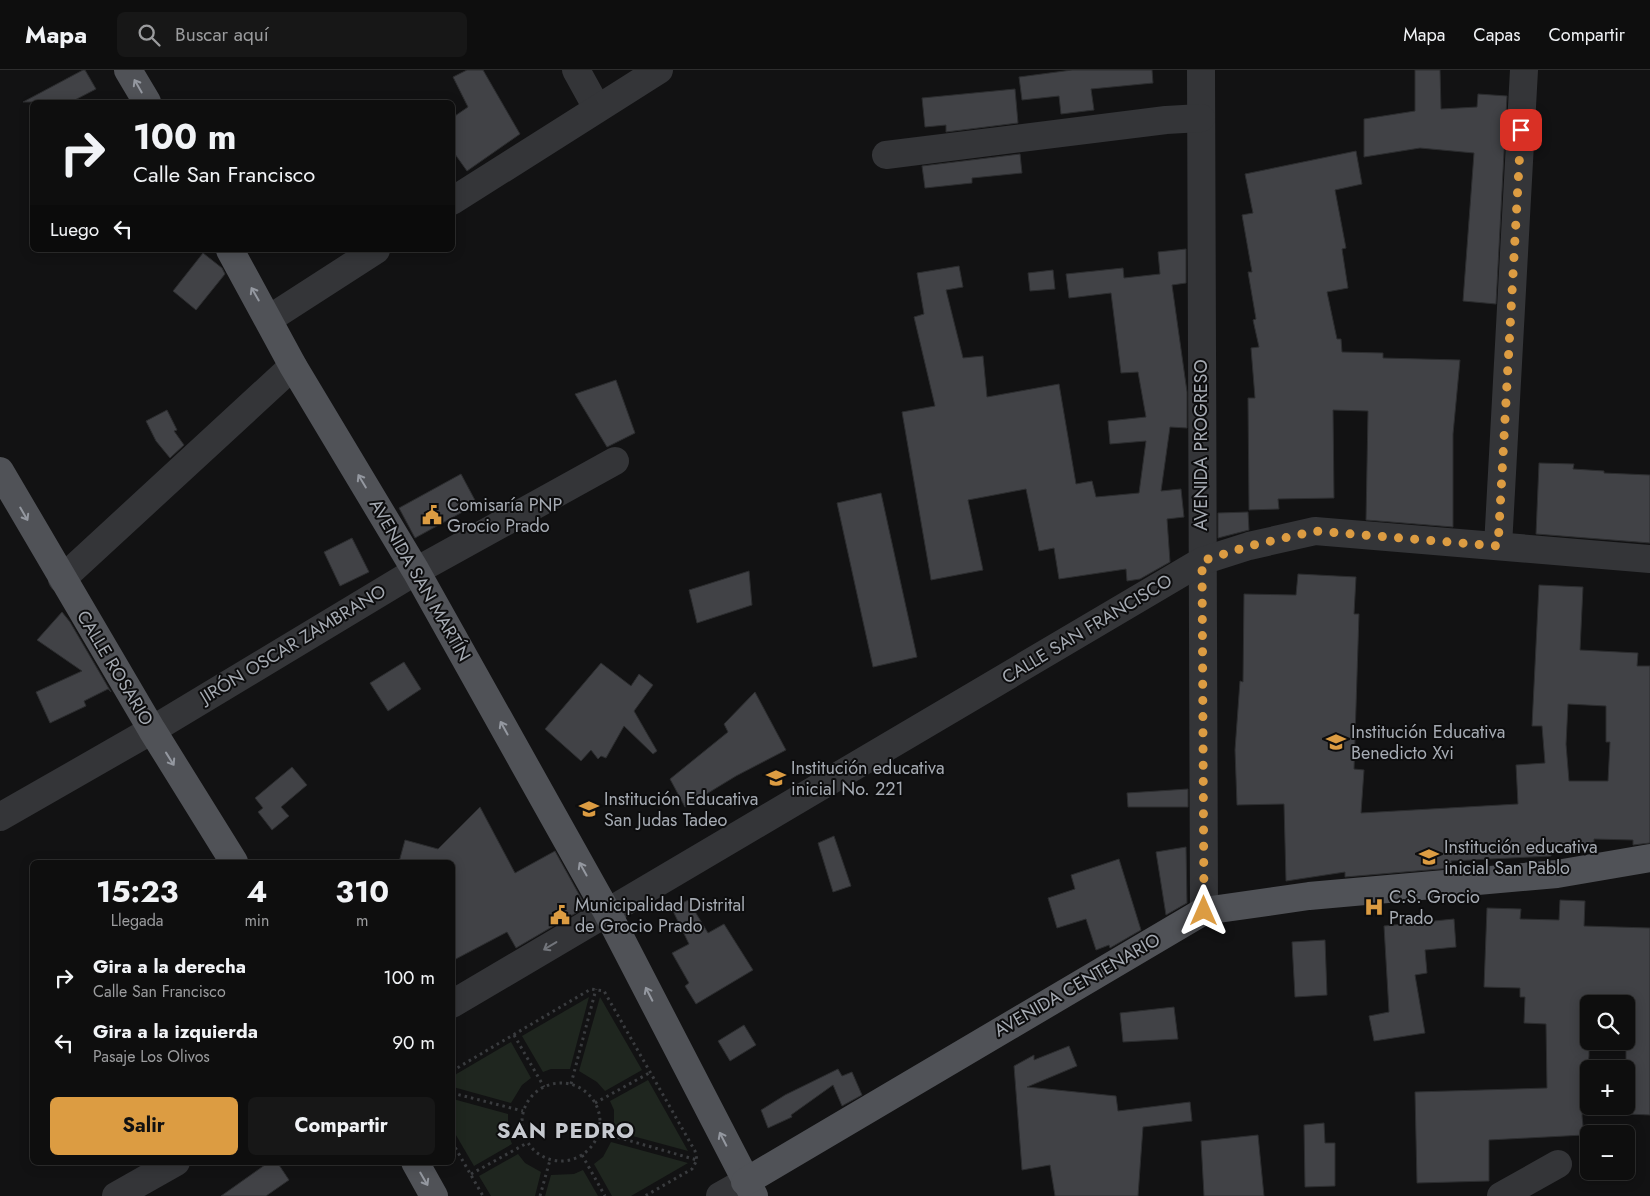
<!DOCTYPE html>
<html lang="es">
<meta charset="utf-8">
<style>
body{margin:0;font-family:Jost,sans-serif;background:#171717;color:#f1f3f6;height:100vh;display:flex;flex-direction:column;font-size:19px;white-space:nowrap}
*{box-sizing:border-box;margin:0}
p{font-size:16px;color:#9b9c9e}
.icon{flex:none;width:28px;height:28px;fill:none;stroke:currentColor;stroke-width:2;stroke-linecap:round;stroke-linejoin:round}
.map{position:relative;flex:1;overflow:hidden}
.drawer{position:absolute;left:30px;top:790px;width:425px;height:305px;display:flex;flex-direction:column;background:#0e0e0e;border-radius:8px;box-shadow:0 2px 12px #0003,0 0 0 1px #2e2e2e}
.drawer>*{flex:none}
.hud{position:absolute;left:30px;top:30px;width:425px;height:152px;border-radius:8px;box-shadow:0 2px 12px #0003,0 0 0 1px #2e2e2e;background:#0e0e0e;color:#f1f3f6;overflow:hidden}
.buttons{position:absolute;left:1580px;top:925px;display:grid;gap:10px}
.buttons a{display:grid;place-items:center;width:55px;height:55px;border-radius:8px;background:#0e0e0e;box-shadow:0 2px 12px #0003,0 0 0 1px #2e2e2e;font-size:25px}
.pin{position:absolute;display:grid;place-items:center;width:42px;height:42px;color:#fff;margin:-21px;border-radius:10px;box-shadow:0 2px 8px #0006}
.me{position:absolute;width:55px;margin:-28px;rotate:0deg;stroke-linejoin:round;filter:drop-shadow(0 0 4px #0008)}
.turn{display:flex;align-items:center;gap:18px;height:105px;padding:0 20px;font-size:22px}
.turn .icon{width:65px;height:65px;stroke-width:2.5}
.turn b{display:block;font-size:35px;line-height:42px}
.then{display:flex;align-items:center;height:48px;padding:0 20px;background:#0003;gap:10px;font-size:19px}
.eta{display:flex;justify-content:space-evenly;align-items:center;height:85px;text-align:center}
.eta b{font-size:30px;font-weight:700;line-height:35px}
.primary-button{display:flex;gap:10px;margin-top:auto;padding:10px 20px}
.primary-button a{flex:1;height:58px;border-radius:8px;background:#dc9c42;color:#111;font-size:20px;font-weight:700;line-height:58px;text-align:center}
.primary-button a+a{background:#171717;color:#f1f3f6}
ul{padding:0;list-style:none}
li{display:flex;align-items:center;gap:15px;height:65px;padding:0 20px}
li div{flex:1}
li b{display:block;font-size:19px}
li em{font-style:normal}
header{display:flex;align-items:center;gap:30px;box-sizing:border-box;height:70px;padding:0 25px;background:#0e0e0e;border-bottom:1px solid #2e2e2e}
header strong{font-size:24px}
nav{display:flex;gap:28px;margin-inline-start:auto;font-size:18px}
.search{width:350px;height:45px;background:#171717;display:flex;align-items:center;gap:12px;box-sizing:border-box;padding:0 18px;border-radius:8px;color:#9b9c9e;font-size:19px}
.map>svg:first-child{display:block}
.green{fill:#1f261f}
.building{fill:#414246;stroke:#2c2d2f;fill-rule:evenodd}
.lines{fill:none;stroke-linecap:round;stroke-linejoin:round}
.path{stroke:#3a3c3f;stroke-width:3;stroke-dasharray:2.5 4;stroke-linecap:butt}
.minor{stroke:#343538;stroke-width:28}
.major{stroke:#505257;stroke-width:28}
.oneway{stroke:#9498a0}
.oneway2{stroke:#72757b}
.route{stroke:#dc9c42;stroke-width:9;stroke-dasharray:0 16.2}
.labels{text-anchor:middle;stroke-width:4;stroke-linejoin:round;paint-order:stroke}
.street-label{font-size:18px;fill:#a5aab2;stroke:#0d0d0e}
.poi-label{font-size:18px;fill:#a5aab2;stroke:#0d0d0e;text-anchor:start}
.district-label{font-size:22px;font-weight:bold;letter-spacing:1px;fill:#c6c9cf;stroke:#0d0d0e}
</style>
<header>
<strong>Mapa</strong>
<div class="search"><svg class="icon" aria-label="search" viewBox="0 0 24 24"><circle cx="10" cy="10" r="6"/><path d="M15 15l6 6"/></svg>Buscar aquí</div>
<nav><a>Mapa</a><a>Capas</a><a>Compartir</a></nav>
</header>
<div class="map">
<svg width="1650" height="1126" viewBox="0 0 1650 1126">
<rect width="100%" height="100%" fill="#121213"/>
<g class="green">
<polygon points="589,927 570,999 551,999 543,1002 522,966"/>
<polygon points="600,927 642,1000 605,1021 597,1012 579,1001"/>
<polygon points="511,972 531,1008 522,1015 511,1033 453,1017 453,1006"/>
<polygon points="648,1010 688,1081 614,1061 614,1040 610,1031"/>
<polygon points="453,1029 508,1044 508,1063 512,1074 474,1096 453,1060"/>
<polygon points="611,1072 688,1093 631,1126 612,1126 594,1094 603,1087"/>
<polygon points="518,1084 525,1093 541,1102 535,1126 491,1126 479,1106"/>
<polygon points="583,1100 598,1126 545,1126 551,1105 574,1104"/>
</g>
<g class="building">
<polygon points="83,0 85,0 96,19 71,32 23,32"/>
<polygon points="467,0 483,0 520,64 467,101 452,80 452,48 468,37 453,7"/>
<polygon points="1072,0 1152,0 1153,13 1091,19 1094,40 1061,44 1059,26 1022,30 1019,7"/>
<polygon points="1415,0 1440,0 1441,39 1477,37 1478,24 1507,26 1496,234 1463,231 1474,83 1420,78 1364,87 1364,49 1415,41"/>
<polygon points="1015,19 1018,53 946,62 946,55 925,57 922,28"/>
<polygon points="1356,81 1362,114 1335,120 1346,178 1342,179 1348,218 1327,222 1337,269 1341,269 1342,282 1383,283 1383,288 1460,290 1453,364 1453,457 1366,450 1368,341 1333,340 1334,428 1278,429 1279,439 1249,440 1248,328 1255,328 1251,278 1259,277 1253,250 1256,249 1248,202 1252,202 1242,145 1253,143 1245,104"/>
<polygon points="1020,84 1022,103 972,108 972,113 925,118 922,96"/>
<polygon points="1186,179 1186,213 1172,215 1187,322 1187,358 1170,357 1161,421 1181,419 1184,447 1167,449 1170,492 1140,509 1127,511 1126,499 1059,509 1054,478 1039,481 1026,419 968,430 983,500 931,510 902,342 935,336 914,247 924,244 917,203 959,196 963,217 946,220 963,288 983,286 987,327 1059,314 1076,414 1092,411 1096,427 1139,423 1146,371 1110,374 1108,351 1146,347 1138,302 1121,303 1111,223 1069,228 1066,204 1123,198 1124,208 1160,204 1158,182"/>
<polygon points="203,183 222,198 225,204 196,240 173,221"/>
<polygon points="1053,200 1055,219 1030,221 1028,203"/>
<polygon points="616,310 635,363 607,377 575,324"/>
<polygon points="167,340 177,360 174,361 184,375 170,388 156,371 146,351"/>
<polygon points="1539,393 1574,394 1573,399 1604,401 1604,403 1650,405 1650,473 1536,464"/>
<polygon points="461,404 477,434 415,468 399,438"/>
<polygon points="881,423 917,587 873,597 837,433"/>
<polygon points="1248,442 1249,460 1218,468 1218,443"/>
<polygon points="352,468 369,502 340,516 324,482"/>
<polygon points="749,501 752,535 697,553 689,520"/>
<path d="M1298,504L1356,507L1354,544H1359L1354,699L1364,700L1361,743L1518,734L1516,695L1545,693L1542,656H1532L1539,515L1583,517L1580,580L1638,583L1637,596H1650V773L1633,775V770L1594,769V775L1551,777V786L1451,791L1452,798L1345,807V802L1286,811L1284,734L1237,735L1235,680L1240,611L1243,612L1244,524L1296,525ZM1568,634L1606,636V672H1610L1608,711H1569L1566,674Z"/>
<polygon points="62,542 70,552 111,622 108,619 84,631 86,636 50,653 36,622 82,601 37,570"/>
<polygon points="404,592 421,619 388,641 370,613"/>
<polygon points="601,593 631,616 639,604 653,615 634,641 657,681 653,684 624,656 606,688 601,686 598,689 591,680 581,691 545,659"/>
<polygon points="755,622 786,680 736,706 685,737 670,709 728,662 724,654"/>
<polygon points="292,697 307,715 281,737 289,746 272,760 258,742 263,738 255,728"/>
<polygon points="1188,719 1188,737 1128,737 1127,723"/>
<polygon points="480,737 515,803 555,781 586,837 516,878 507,862 452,891 452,792 399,792 405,770 438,779"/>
<polygon points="834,766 851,816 833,822 818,773"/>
<polygon points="1186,777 1187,833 1166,845 1156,782"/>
<polygon points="1119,789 1141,860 1110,878 1109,875 1096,880 1086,849 1057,858 1048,828 1075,819 1071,805"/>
<polygon points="688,830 708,863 724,854 753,900 696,934 685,916 689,913 672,883 689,874 672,839"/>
<polygon points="1560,830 1585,831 1584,856 1650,858 1650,1045 1626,1044 1626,934 1589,934 1589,986 1582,1046 1584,1065 1489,1070 1489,1111 1417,1113 1415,1022 1547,1018 1546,954 1524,953 1525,927 1520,927 1520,918 1484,917 1487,838 1521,839 1520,849 1559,850"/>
<polygon points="1454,849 1456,877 1425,880 1427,903 1415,905 1425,963 1374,971 1369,946 1389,942 1384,856"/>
<polygon points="1325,870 1327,925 1295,927 1292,872"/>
<polygon points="1174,937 1178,969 1123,972 1120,943"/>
<polygon points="744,955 756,975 730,991 718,971"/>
<polygon points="1069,976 1077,996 1027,1017 1116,1026 1118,1041 1190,1032 1192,1051 1143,1057 1138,1126 1055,1126 1050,1095 1022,1100 1014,996 1034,985 1034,990"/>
<polygon points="838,999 842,1006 852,1002 862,1025 842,1036 833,1015 791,1045 792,1047 768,1058 761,1040 785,1025"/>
<polygon points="1324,1053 1325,1073 1335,1073 1335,1116 1305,1117 1304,1055"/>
<polygon points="1258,1065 1264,1126 1204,1126 1201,1071"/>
<polygon points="269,1092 277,1092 289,1110 266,1126 221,1126"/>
</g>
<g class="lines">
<g class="path">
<polyline points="514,965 544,1017"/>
<polyline points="452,1001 591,919 604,921 695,1081 697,1090 692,1099 645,1126"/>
<circle cx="561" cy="1052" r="39"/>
<polyline points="571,1014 596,919"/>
<polyline points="452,1023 523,1041"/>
<polyline points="595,1033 651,1002"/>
<polyline points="599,1062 697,1090"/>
<polyline points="452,1072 483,1126"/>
<polyline points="582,1085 605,1126"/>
<polyline points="471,1104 527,1073"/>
<polyline points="540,1126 550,1090"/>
</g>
<g class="minor">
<polyline points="576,0 597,38"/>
<polyline points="1201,0 1204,841"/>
<polyline points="886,85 1166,50 1201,48"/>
<polyline points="452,131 659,0"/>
<polyline points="269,249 376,180"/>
<polyline points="1498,476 1524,0"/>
<polyline points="62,509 293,296"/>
<polyline points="0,747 152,660 416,501 615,391"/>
<polyline points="452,934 1202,491 1249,476 1315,461 1650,489"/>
<polyline points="116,1126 176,1092"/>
<polyline points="720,1126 745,1112"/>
<polyline points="1501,1126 1558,1094"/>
</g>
<g class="major">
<polyline points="128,0 147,32"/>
<polyline points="230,180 293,296 416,501 607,842 754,1126"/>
<polyline points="0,401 152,660 234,792"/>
<polyline points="415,1092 434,1126"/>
<polyline points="745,1112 1204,841 1309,826 1557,804 1650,788"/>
</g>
</g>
<defs><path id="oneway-shaft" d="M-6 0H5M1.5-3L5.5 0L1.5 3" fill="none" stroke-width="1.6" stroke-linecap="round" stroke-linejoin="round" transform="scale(1.25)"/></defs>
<g class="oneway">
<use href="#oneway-shaft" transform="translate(138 16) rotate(-120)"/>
<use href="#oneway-shaft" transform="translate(255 224) rotate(-120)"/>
<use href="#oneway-shaft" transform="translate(362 411) rotate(-121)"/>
<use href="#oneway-shaft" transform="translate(24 444) rotate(60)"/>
<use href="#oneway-shaft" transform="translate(504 658) rotate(-119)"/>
<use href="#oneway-shaft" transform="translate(170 689) rotate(58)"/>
<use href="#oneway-shaft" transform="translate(583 799) rotate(-119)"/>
<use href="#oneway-shaft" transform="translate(649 924) rotate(-117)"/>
<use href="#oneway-shaft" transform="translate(723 1069) rotate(-117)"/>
<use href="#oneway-shaft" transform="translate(424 1109) rotate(60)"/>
</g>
<use class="oneway2" href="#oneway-shaft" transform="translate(550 876) rotate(149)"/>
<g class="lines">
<polyline class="route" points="1204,841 1202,491 1249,476 1315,461 1498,476 1521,60"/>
</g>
<defs>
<symbol id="civic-bare" viewBox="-9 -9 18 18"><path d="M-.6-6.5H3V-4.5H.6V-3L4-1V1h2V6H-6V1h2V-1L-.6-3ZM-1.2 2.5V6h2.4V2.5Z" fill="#dc9c42" stroke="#0d0d0e" stroke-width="2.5" paint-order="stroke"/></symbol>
<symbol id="school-bare" viewBox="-9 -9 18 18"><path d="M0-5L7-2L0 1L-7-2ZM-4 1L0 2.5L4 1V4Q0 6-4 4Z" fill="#dc9c42" stroke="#0d0d0e" stroke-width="2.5" paint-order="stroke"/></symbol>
<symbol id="hospital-bare" viewBox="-9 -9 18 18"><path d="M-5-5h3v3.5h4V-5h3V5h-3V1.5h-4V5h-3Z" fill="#dc9c42" stroke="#0d0d0e" stroke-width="2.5" paint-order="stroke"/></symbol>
</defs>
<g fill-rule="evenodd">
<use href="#civic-bare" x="418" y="431" width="28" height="28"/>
<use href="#school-bare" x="1322" y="658" width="28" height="28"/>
<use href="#school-bare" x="762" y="694" width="28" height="28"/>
<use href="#school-bare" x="575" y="725" width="28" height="28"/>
<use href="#school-bare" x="1415" y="773" width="28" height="28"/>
<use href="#hospital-bare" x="1360" y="823" width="28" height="28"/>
<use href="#civic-bare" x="546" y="831" width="28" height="28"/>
</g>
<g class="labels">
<g class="street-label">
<text transform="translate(1201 375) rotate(-90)" y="6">AVENIDA PROGRESO</text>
<text transform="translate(420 510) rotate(60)" y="6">AVENIDA SAN MARTÍN</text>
<text transform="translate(1087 559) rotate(-31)" y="6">CALLE SAN FRANCISCO</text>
<text transform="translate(293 574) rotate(-31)" y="6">JIRÓN OSCAR ZAMBRANO</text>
<text transform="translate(115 598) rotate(59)" y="6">CALLE ROSARIO</text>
<text transform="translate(1077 915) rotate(-30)" y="6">AVENIDA CENTENARIO</text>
</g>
<g class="poi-label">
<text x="447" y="441">Comisaría PNP<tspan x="447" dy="21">Grocio Prado</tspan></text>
<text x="1351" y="668">Institución Educativa<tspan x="1351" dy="21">Benedicto Xvi</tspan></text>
<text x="791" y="704">Institución educativa<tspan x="791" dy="21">inicial No. 221</tspan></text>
<text x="604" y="735">Institución Educativa<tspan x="604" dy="21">San Judas Tadeo</tspan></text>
<text x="1444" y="783">Institución educativa<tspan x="1444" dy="21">inicial San Pablo</tspan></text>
<text x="1389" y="833">C.S. Grocio<tspan x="1389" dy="21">Prado</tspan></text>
<text x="575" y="841">Municipalidad Distrital<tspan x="575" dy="21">de Grocio Prado</tspan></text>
</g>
<g class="district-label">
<text x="566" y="1068">SAN PEDRO</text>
</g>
</g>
</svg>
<div class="buttons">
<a><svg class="icon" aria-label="search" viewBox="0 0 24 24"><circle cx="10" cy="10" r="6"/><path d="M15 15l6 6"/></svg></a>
<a>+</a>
<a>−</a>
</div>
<div class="pin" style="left:1521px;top:60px;background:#d93025"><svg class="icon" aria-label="arrive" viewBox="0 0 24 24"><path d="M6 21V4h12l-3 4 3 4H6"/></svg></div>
<svg class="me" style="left:1204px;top:841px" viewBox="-20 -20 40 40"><path d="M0-17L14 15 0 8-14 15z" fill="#dc9c42" stroke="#fff" stroke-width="4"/></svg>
<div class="hud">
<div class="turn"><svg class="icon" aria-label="right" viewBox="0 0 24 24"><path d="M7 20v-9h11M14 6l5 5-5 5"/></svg><div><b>100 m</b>Calle San Francisco</div></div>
<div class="then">Luego<svg class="icon" aria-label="left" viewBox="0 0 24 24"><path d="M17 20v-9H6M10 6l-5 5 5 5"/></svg></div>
</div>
<section class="drawer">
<div class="eta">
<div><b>15:23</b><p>Llegada</p></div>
<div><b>4</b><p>min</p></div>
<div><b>310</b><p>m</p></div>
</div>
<ul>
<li><svg class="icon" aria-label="right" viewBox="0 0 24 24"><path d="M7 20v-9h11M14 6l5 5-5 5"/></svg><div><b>Gira a la derecha</b><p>Calle San Francisco</p></div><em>100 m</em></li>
<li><svg class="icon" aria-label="left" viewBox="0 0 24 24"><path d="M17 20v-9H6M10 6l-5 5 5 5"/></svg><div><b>Gira a la izquierda</b><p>Pasaje Los Olivos</p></div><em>90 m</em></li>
</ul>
<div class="primary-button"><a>Salir</a><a>Compartir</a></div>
</section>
</div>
